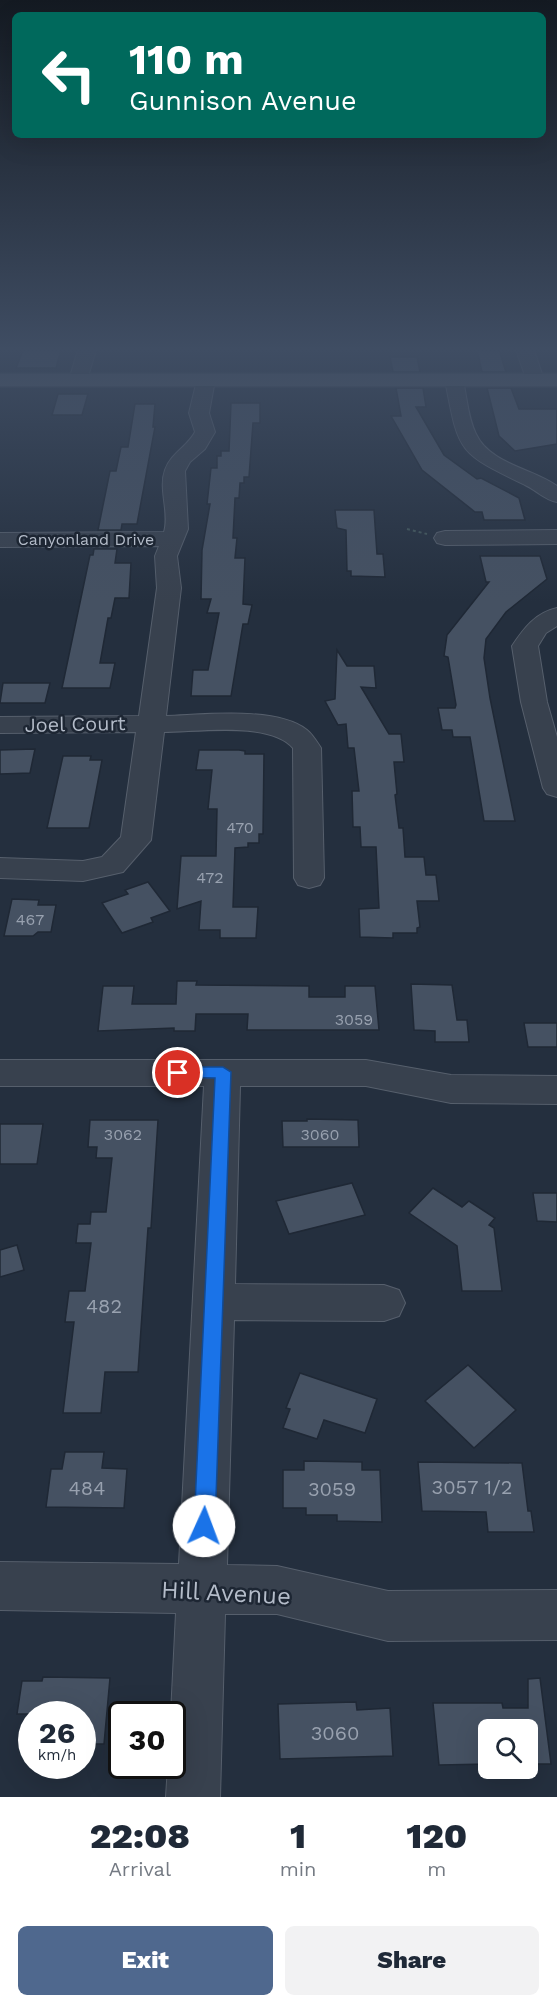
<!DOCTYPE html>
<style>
body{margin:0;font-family:"Work Sans",sans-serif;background:#f2f2f3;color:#1f2937;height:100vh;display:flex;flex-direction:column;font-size:22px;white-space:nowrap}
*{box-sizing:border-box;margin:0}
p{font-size:20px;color:#747a83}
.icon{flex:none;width:33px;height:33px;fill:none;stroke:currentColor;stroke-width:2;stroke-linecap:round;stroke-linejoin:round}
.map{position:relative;height:1797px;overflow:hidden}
.side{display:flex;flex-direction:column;background:#fff;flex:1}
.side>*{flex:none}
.guide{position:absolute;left:12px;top:12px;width:534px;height:126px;border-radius:9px;box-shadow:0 6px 24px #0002;background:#00695c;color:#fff;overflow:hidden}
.buttons{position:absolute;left:478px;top:1719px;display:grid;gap:12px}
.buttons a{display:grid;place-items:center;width:60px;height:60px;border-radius:9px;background:#fff;box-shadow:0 6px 24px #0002;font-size:30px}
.speed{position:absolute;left:18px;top:1701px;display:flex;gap:12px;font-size:30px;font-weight:700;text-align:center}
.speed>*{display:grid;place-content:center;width:78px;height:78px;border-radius:50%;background:#fff;box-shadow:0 6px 24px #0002;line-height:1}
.speed small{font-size:15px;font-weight:400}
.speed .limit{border:3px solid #111;border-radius:9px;background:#fff;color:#111}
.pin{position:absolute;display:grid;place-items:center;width:51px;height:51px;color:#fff;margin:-26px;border:3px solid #fff;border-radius:50%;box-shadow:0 2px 6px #0007}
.me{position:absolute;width:66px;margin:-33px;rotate:2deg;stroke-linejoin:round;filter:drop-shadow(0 0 4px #0008)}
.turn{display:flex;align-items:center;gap:21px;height:126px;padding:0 18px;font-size:27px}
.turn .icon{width:78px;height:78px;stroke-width:2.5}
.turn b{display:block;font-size:42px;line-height:51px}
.eta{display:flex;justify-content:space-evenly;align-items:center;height:102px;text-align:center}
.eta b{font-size:36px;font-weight:800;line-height:42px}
.action{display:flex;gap:12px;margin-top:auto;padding:12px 18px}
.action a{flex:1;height:69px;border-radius:9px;background:#4f688e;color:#fff;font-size:24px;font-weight:800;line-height:69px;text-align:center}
.action a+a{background:#f2f2f3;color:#1f2937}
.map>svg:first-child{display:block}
.building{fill:#455162;stroke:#1f2835;stroke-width:1.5}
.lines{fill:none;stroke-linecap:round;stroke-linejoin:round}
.minor-casing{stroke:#565f6c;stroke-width:2}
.major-casing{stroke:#414a57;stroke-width:3}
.path{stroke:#44595c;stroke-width:2;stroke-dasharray:3 3;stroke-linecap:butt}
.minor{fill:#38414e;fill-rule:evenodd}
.major{fill:#56606e;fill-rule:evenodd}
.route{fill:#1a73e8;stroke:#114b97;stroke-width:1.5}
.labels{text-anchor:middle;stroke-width:5;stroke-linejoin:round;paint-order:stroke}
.far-street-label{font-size:16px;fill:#b4bcc9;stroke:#1d2633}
.number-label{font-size:16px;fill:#98a1af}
.street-label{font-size:20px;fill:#b4bcc9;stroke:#1d2633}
.near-number-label{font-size:20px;fill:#98a1af}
.near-street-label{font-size:24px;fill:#b4bcc9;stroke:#1d2633}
</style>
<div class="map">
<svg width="557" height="1797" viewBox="0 0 557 1797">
<rect width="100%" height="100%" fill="#242f3e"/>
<g class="building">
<polygon points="23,350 61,350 56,368 16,368"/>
<polygon points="477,350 499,350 506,372 482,372"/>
<polygon points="390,357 417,357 420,372 393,372"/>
<polygon points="396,388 423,388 426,407 416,407 444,455 477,479 481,478 519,498 525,520 484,520 482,512 475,512 422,470 391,416 401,416"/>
<polygon points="487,388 511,388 519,409 557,409 557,444 515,451 499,436"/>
<polygon points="58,394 88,394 82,415 52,415"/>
<polygon points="231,403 260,403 260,423 253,423 249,477 244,477 244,483 240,483 239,498 235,498 233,538 237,538 235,558 245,558 243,604 252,605 248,624 243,624 231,696 191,696 193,670 208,670 219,613 207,613 211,599 201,599 202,550 210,504 207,504 211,468 217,468 217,456 221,456 221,451 229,451"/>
<polygon points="135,404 155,404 153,427 155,427 137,524 122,524 121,530 98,530 110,471 116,471 121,447 128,447"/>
<polygon points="335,510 374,510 377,554 383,554 385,577 351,576 351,571 347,571 346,530 337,528"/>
<polygon points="94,549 117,549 115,563 131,563 129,598 115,598 111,618 108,618 100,663 115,663 110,688 62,688 90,555 93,555"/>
<polygon points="480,556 540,556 547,579 506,612 486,639 484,658 490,698 515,821 484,821 470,737 453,737 452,730 442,730 438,708 455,708 456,705 448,657 444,656 447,635 489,582 486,582"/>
<polygon points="337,650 347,666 374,666 376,688 361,687 389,734 401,734 404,762 394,762 397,794 395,795 399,828 403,828 405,857 424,857 426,875 436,875 439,901 417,901 420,927 417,928 417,933 393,933 393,938 360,937 359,909 379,908 376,847 361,847 360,827 353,827 352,791 359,791 354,748 348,748 346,724 338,725 325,701 335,699"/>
<polygon points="3,683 50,683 45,703 0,703"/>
<polygon points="35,749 30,773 0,774 0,750"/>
<polygon points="199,750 239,750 245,751 245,754 264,754 263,834 259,834 259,843 248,843 248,847 235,848 233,907 258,907 256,938 220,938 220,930 199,930 201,901 177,909 181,856 216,856 217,809 208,809 212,770 196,770"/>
<polygon points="63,756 91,756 90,760 102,760 89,828 47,828"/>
<polygon points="148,882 170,911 151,918 153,922 122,933 102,903 128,894 125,890"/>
<polygon points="12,899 39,900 38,905 56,905 51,932 38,932 33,936 4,936"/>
<polygon points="177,981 197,981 196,985 309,986 309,997 345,997 345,986 375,986 379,1030 247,1030 248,1014 196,1014 195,1031 174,1031 174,1028 98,1031 103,986 134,986 132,1004 176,1004"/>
<polygon points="411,984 452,985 457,1020 467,1020 469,1042 435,1042 435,1031 414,1030"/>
<polygon points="524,1023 557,1023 557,1047 528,1047"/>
<polygon points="307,1119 358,1120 359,1147 283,1147 282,1121 307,1121"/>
<polygon points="90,1120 158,1120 151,1228 148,1228 138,1372 105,1372 101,1413 63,1413 74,1322 65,1322 69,1291 85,1291 91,1243 76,1243 78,1224 90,1224 91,1212 106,1212 112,1158 96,1158 97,1147 88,1147"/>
<polygon points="0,1124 43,1124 37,1164 0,1164"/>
<polygon points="352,1183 365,1215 289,1234 276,1201"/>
<polygon points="433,1188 462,1207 469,1201 495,1218 489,1225 494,1228 502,1291 462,1291 457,1246 409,1213"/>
<polygon points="533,1193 557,1193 557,1222 537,1221"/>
<polygon points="17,1245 24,1270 0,1277 0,1250"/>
<polygon points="468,1365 516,1410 474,1448 425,1401"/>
<polygon points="300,1373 377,1399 365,1433 324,1420 317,1439 283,1428 290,1409 286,1408"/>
<polygon points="65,1452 104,1452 102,1468 127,1469 124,1508 46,1507 51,1469 62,1469"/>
<polygon points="304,1461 362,1462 362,1470 380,1470 382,1522 337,1521 337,1515 306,1515 306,1508 283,1508 283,1470 304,1470"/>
<polygon points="418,1462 522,1463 528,1511 531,1511 534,1532 488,1532 486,1512 422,1511"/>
<polygon points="43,1677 110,1678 104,1744 82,1744 82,1714 17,1714 22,1681 42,1681"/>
<polygon points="540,1678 551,1764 528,1764 528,1730 489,1730 489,1764 439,1765 433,1703 502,1703 503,1708 528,1708 528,1679"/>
<polygon points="356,1702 357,1710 390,1708 393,1756 280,1759 278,1704"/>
</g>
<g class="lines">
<defs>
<g id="minor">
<polygon points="78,350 96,350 87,380 78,386 69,380"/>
<polygon points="516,350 534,350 544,380 542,384 528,384"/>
<path d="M206,374L215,380L209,413L215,432L205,449L190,462L185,471L188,529L177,556L181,588L166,716C203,715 276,706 307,730C313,735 317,742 321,748L324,878L320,885L309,888L298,885L294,878L293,748C270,721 198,732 164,732L151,840L123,872L83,881L0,878V858L83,861L102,857L121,837L136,732L0,733V717L139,716L157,588L155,556L159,546L0,547V533L164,532C170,513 158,489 165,470C171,453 187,447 195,432L189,413L197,380Z"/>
<path d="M454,374L463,380C467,398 468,418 476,434C490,464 532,468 557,486V502C545,500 536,490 525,485C457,452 459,453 445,380Z"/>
<polygon points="557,530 557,544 445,545 437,543 434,538 437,533 445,531"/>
<path d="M557,608V626L546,633L538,646L547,702L557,737V797L547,794L543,788L521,702L512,646C524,628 535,613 557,608Z"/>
<polygon points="0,1060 366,1060 451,1075 557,1076 557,1104 451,1103 366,1086 240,1086 235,1284 384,1285 399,1290 405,1303 399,1316 384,1321 234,1320 227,1565 277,1566 388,1591 557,1590 557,1640 388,1641 277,1614 225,1614 220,1797 166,1797 168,1766 172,1766 171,1714 176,1613 0,1610 0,1562 179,1564 204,1086 0,1086"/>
</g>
<rect id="major" x="0" y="374" width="557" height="12"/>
</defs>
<use href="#minor" class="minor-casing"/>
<use href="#major" class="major-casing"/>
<polyline class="path" points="407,529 427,534"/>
<use href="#minor" class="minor"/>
<use href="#major" class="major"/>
</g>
<linearGradient id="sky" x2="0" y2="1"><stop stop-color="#141a22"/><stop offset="0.58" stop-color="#3f4d63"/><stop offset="1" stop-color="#3f4d63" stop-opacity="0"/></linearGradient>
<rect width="557" height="602" fill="url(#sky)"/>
<polygon class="route" points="178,1067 223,1067 231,1072 215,1526 212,1533 204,1536 197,1533 194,1526 215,1078 173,1077 171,1073 173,1069"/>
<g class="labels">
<g class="far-street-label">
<text x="86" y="545">Canyonland Drive</text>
</g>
<g class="number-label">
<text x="240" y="833">470</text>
<text x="210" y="883">472</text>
<text x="30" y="925">467</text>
<text x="354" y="1025">3059</text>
<text x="123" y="1140">3062</text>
<text x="320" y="1140">3060</text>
</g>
<g class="street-label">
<text transform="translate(75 724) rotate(-1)" y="7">Joel Court</text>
</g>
<g class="near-number-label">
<text x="104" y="1313">482</text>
<text x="472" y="1494">3057 1/2</text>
<text x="87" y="1495">484</text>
<text x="332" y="1496">3059</text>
<text x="335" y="1740">3060</text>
</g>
<g class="near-street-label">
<text transform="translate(226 1593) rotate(3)" y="8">Hill Avenue</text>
</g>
</g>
</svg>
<div class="buttons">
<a><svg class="icon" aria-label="search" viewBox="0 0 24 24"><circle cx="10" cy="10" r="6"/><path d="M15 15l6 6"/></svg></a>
</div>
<div class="speed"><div>26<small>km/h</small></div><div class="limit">30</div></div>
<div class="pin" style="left:178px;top:1073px;background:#d93025"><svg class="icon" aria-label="arrive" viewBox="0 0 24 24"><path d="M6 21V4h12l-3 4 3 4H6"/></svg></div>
<svg class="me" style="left:204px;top:1526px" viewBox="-20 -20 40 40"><circle r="19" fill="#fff"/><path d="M0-13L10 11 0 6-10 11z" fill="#1a73e8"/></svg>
<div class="guide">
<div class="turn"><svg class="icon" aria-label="left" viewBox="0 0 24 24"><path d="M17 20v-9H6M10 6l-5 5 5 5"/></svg><div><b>110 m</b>Gunnison Avenue</div></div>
</div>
</div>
<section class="side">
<div class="eta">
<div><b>22:08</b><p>Arrival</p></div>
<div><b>1</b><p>min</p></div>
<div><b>120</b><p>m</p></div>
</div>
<div class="action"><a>Exit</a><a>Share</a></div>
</section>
